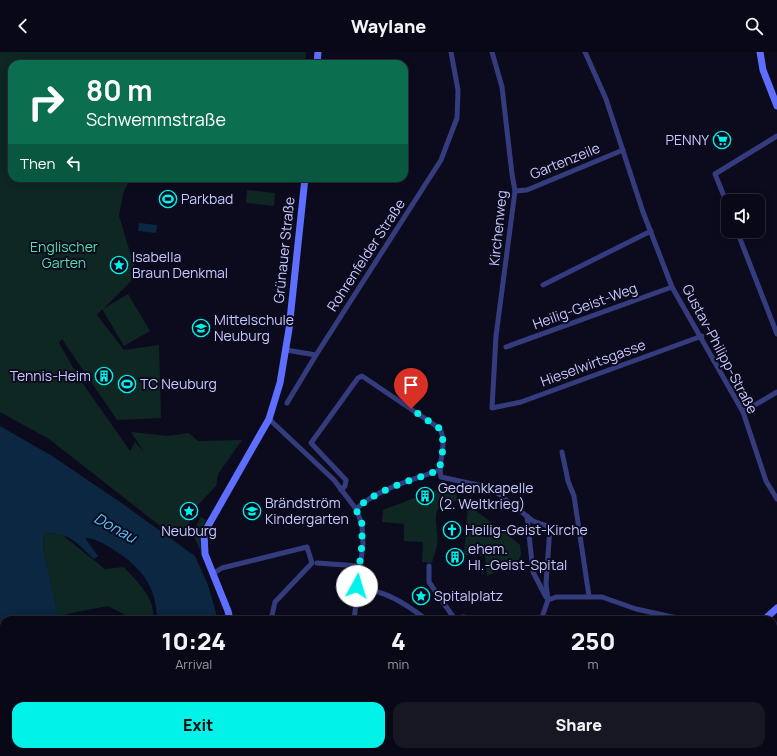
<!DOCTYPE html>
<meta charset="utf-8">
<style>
body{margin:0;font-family:Manrope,sans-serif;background:#171623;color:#f1f3f6;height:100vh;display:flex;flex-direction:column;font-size:15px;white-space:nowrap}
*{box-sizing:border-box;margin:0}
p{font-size:13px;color:#999aa1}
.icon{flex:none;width:22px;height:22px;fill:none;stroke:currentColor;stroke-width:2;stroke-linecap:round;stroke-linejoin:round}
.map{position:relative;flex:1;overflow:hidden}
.panel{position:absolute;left:0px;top:564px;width:777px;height:140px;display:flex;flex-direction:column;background:#090816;border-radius:12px 12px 0 0;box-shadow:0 2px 10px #0003,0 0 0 1px #292935}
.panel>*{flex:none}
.top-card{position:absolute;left:8px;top:8px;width:400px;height:122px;border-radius:12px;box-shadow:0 2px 10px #0003,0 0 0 1px #292935;background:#0b6e4f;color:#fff;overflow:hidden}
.fabs{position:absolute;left:721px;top:142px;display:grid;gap:8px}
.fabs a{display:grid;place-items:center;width:44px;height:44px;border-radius:8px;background:#090816;box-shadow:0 2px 10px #0003,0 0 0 1px #292935;font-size:20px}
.pin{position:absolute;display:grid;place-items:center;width:34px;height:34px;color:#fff;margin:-41px -17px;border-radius:50% 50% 50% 0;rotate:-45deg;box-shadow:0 0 4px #0007}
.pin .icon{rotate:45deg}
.me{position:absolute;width:44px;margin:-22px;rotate:6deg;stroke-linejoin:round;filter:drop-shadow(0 0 3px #0008)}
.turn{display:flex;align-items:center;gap:14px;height:84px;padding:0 12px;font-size:18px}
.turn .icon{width:52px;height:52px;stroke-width:2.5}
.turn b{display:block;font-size:28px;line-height:34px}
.then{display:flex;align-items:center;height:38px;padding:0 12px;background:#0003;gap:8px;font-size:15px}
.eta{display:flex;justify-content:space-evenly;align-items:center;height:68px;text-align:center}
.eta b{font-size:24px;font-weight:800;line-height:28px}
.button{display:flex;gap:8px;margin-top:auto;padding:8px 12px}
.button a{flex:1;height:46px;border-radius:12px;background:#00f2e9;color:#111;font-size:16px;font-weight:800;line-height:46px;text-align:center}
.button a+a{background:#171623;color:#f1f3f6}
header{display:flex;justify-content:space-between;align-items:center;height:52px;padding:0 12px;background:#090816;font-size:18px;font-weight:800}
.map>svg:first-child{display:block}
.green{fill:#0e2722}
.water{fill:#0b2741}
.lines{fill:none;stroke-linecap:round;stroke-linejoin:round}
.street{stroke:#353c7d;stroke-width:5}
.secondary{stroke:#5e6fff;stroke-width:7}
.route{stroke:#00f2e9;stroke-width:7;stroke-dasharray:0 12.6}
.labels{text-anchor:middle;stroke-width:4;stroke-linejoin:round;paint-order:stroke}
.poi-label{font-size:14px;fill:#c7c8ff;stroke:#0c0b1d;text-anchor:start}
.street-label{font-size:14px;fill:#c7c8ff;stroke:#0c0b1d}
.park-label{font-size:14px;fill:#52dfa9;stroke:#0c0b1d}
.water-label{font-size:15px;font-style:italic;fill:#55c7ff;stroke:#0c0b1d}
</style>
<header><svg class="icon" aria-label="back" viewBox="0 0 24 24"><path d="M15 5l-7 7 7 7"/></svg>Waylane<svg class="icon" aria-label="search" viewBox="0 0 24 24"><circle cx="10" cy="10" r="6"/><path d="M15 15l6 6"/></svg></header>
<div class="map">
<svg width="777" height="704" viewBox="0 0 777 704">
<rect width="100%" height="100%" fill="#0c0b1d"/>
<g class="green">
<polygon points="0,0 306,0 305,12 12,12 12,126 130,126 123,142 119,164 137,223 103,257 128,242 150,279 124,294 102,257 97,263 124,298 159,293 161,366 117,368 62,287 59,291 79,326 130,399 135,390 144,400 131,380 168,384 189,381 198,389 242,388 218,422 216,434 196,455 187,475 173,484 49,387 0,360"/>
<polygon points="247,138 275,141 274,154 246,151"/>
<path d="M446,434L456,440L458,449C424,452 440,471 437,493C436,499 433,506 432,511L422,510L423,490L404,489V472L382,470L383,458Z"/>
<polygon points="468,453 507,482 520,493 521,502 519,508 487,524 485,504 464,503"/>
<polygon points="201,465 206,468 200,480 201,500 192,481"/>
<path d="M44,481L61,482L105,517L124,515C139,532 154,544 154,568H126L125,563L108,554L67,562L68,568H59L43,496Z"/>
</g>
<g class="water">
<polygon points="139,171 157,173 156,181 138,179"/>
<path d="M0,374L52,404L120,450L195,504L208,533L218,568H157C157,533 139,513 111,496C103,491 94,486 85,486L98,504L94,507C74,489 73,482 44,481L43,496L59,568H4V580L0,578Z"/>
<rect x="13" y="700" width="73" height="4"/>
<polygon points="134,700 192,700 190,704 133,704"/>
</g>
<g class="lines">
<g class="street">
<polyline points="492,0 502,35 512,122 515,139 496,284 492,356 521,350 702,284"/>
<polyline points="585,0 606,47 643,160 672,235 743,360 766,429 777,447"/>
<polyline points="515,139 527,138 623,98"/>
<polyline points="728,154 715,122 777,84"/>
<polyline points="737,179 777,282"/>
<polyline points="543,233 651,179"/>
<polyline points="506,295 672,235"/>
<polyline points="286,298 316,303 441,108 457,66 458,38 451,0"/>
<polyline points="287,351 316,303"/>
<polyline points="743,360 777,340"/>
<polyline points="269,367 334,428 356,457 362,472 363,492 354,568"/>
<polyline points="562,400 568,429 574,444 589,544"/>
<path d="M341,438L345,434L346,428L311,391L358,326L362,324L439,376C449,390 437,410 441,425L491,436L533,469L550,475L546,532L548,548L541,568"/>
<path d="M356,457C379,436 411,429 439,418"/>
<polyline points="527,464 533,520 546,545"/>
<polyline points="317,511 359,514"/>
<polyline points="429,514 429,530 454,566"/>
<polyline points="214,521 222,516 307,495 312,511 275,550 271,568"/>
<path d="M357,534C388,541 402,549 427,568"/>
<polyline points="548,548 556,545 602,545 636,557 686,568"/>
<polyline points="453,568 463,565 483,568"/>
<polyline points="773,598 777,602"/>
<polyline points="112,700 113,704"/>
<polyline points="488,700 500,704"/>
<polyline points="564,700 579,704"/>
<polyline points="604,700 609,704"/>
<polyline points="714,701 732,704"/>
<polyline points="249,704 249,700"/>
<polyline points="307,704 307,700"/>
<polyline points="376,704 378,700"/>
<polyline points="516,704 518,700"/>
</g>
<g class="secondary">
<polyline points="760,0 763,18 777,54"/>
<polyline points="317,12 318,0"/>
<polyline points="230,568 228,559 205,502 204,481 269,367 280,331 289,277 305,126"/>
<polyline points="764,568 777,556"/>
<polyline points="217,700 223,704"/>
<polyline points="713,704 714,700"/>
</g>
</g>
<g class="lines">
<path class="route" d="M357,534L362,492V472L356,457C379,436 411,429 439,418C442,406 446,386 439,376L411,357"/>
</g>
<defs>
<symbol id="supermarket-ring" viewBox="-11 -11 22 22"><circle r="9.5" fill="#0c0b1d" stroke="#00f2e9" stroke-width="1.5"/><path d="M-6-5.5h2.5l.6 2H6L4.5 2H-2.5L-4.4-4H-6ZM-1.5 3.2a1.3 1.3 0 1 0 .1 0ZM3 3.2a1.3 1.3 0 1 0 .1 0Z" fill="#00f2e9"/></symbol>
<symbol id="stadium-ring" viewBox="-11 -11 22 22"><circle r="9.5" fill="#0c0b1d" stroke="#00f2e9" stroke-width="1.5"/><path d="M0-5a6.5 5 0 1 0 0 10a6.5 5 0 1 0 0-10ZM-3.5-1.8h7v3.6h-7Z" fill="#00f2e9"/></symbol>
<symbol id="sight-ring" viewBox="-11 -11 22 22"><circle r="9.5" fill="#0c0b1d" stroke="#00f2e9" stroke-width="1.5"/><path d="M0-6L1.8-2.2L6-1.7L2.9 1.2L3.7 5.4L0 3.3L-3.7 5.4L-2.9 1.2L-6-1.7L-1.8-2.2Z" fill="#00f2e9"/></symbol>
<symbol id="school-ring" viewBox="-11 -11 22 22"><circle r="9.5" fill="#0c0b1d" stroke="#00f2e9" stroke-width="1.5"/><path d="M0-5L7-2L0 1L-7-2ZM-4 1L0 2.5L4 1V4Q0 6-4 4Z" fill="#00f2e9"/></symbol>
<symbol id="building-ring" viewBox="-11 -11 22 22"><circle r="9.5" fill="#0c0b1d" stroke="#00f2e9" stroke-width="1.5"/><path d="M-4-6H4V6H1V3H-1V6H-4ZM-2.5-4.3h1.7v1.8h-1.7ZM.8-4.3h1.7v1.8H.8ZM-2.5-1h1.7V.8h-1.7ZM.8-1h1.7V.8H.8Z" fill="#00f2e9"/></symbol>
<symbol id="church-ring" viewBox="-11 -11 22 22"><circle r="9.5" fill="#0c0b1d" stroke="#00f2e9" stroke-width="1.5"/><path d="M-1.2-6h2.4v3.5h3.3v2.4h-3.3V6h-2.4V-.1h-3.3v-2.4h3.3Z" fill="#00f2e9"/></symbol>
</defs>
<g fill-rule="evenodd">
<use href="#supermarket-ring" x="712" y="78" width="20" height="20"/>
<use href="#stadium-ring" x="158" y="137" width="20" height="20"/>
<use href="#sight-ring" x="109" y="203" width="20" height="20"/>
<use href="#school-ring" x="191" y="266" width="20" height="20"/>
<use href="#building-ring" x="94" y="314" width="20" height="20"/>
<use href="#stadium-ring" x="117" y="322" width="20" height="20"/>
<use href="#building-ring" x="415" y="434" width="20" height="20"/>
<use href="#sight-ring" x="179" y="449" width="20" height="20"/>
<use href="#school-ring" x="242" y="449" width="20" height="20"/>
<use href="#church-ring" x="442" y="468" width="20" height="20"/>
<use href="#building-ring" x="445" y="495" width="20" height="20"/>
<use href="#sight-ring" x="411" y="534" width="20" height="20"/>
</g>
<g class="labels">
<g class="poi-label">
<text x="709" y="93" text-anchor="end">PENNY</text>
<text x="181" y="152">Parkbad</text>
<text x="132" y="210">Isabella<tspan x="132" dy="16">Braun Denkmal</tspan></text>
<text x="214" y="273">Mittelschule<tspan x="214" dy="16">Neuburg</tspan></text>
<text x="91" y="329" text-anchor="end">Tennis-Heim</text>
<text x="140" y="337">TC Neuburg</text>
<text x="438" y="441">Gedenkkapelle<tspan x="438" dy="16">(2. Weltkrieg)</tspan></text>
<text x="265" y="456">Brändström<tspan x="265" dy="16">Kindergarten</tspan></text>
<text x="465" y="483">Heilig-Geist-Kirche</text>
<text x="189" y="484" text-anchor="middle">Neuburg</text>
<text x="468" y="502">ehem.<tspan x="468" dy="16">Hl.-Geist-Spital</tspan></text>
<text x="434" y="549">Spitalplatz</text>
</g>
<g class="street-label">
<text transform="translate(565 109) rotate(-22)" y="5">Gartenzeile</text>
<text transform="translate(498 176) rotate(-84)" y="5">Kirchenweg</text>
<text transform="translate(284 198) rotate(-84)" y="5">Grünauer Straße</text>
<text transform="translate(366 203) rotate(-57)" y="5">Rohrenfelder Straße</text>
<text transform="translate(585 254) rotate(-20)" y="5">Heilig-Geist-Weg</text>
<text transform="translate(720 297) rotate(62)" y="5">Gustav-Philipp-Straße</text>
<text transform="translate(593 311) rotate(-20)" y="5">Hieselwirtsgasse</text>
</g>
<g class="park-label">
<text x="64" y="200">Englischer<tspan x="64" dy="16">Garten</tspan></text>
</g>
<g class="water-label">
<text transform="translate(115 476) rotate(29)" y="5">Donau</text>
</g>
</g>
</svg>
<div class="fabs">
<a><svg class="icon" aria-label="sound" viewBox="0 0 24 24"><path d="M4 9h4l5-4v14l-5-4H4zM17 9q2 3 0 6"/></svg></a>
</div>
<div class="pin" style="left:411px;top:357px;background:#d93025"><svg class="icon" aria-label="arrive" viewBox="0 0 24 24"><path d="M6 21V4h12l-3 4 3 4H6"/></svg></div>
<svg class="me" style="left:357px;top:534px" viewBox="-20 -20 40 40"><circle r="19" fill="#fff"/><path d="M0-13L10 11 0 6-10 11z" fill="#00f2e9"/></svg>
<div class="top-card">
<div class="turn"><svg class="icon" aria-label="right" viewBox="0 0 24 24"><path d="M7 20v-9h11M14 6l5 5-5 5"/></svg><div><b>80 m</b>Schwemmstraße</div></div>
<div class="then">Then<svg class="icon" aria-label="left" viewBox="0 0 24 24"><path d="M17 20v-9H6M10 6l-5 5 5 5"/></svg></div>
</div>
<section class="panel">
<div class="eta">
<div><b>10:24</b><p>Arrival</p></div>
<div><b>4</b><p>min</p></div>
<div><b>250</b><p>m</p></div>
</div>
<div class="button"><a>Exit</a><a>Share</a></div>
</section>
</div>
